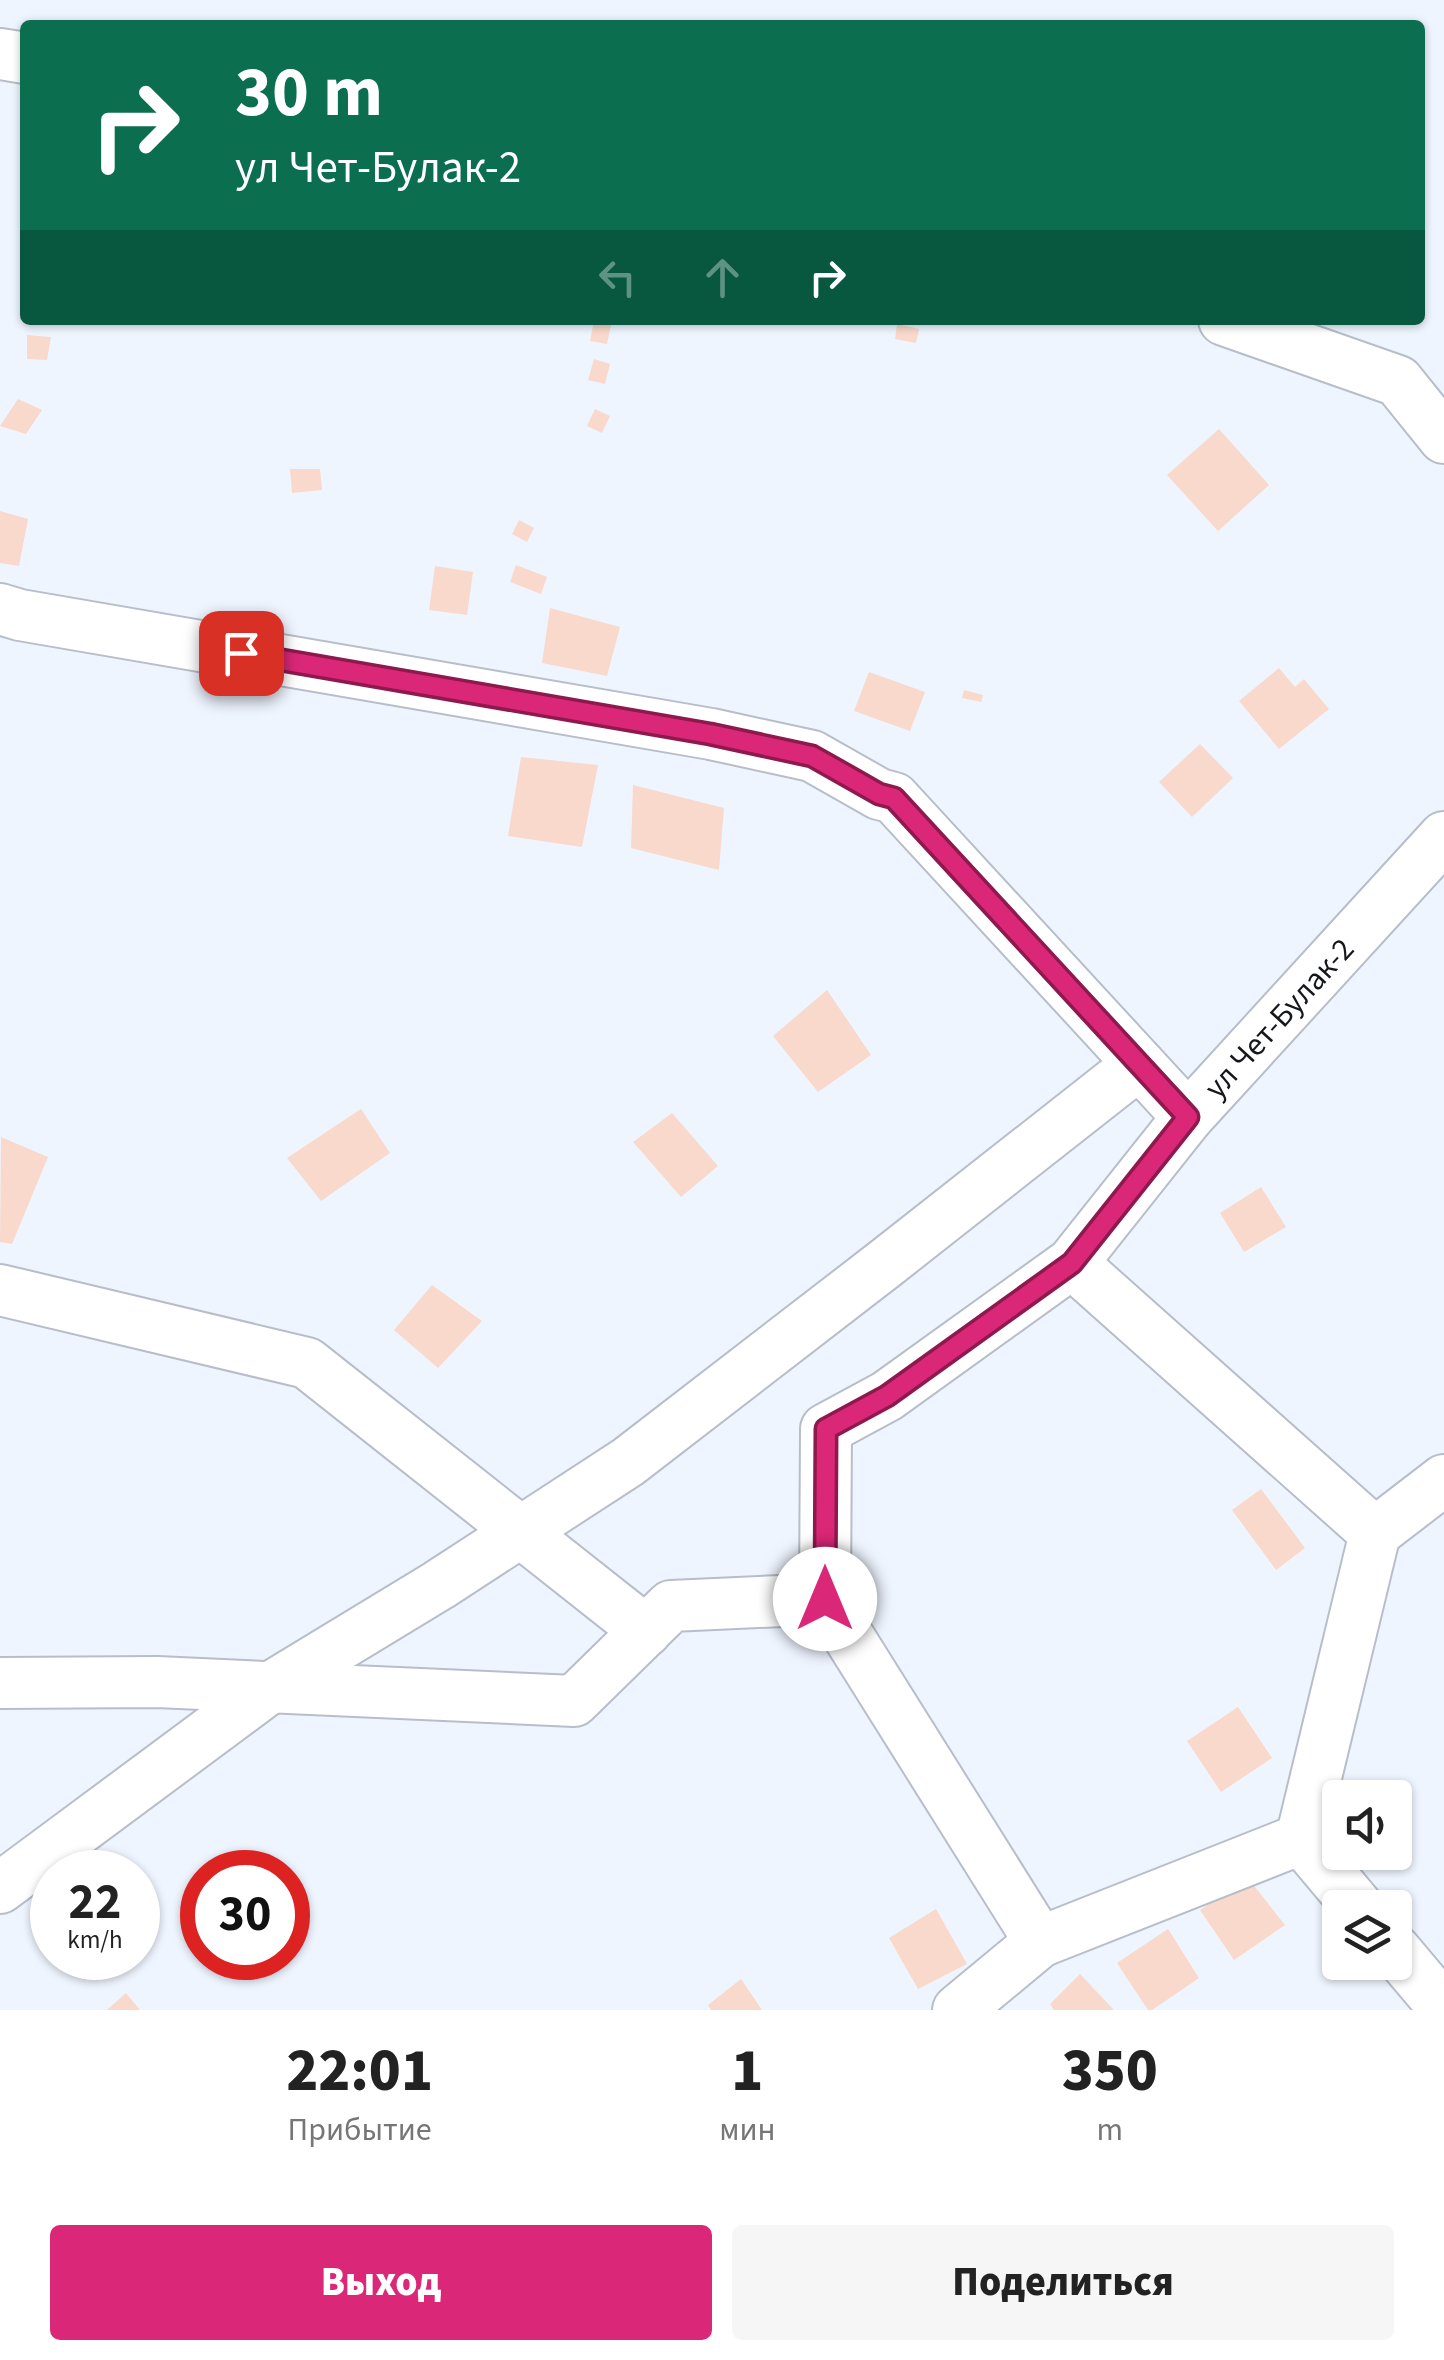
<!DOCTYPE html>
<html lang="ru">
<meta charset="utf-8">
<style>
body{margin:0;font-family:"Source Sans 3",sans-serif;background:#f6f6f6;color:#222;height:100vh;display:flex;flex-direction:column;font-size:38px;white-space:nowrap}
*{box-sizing:border-box;margin:0}
p{font-size:32px;color:#767676}
.icon{flex:none;width:55px;height:55px;fill:none;stroke:currentColor;stroke-width:2;stroke-linecap:round;stroke-linejoin:round}
.map{position:relative;height:2010px;overflow:hidden}
.panel{display:flex;flex-direction:column;background:#fff;flex:1}
.panel>*{flex:none}
.banner{position:absolute;left:20px;top:20px;width:1405px;height:305px;border-radius:10px;box-shadow:0 2px 8px #0004;background:#0b6e4f;color:#fff;overflow:hidden}
.fabs{position:absolute;left:1322px;top:1780px;display:grid;gap:20px}
.fabs a{display:grid;place-items:center;width:90px;height:90px;border-radius:10px;background:#fff;box-shadow:0 2px 8px #0004;font-size:50px}
.speed{position:absolute;left:30px;top:1850px;display:flex;gap:20px;font-size:50px;font-weight:700;text-align:center}
.speed>*{display:grid;place-content:center;width:130px;height:130px;border-radius:50%;background:#fff;box-shadow:0 2px 8px #0004;line-height:1}
.speed small{font-size:25px;font-weight:400}
.speed .limit{border:15px solid #d22;background:#fff;color:#111}
.pin{position:absolute;display:grid;place-items:center;width:85px;height:85px;color:#fff;margin:-42px;border-radius:20px;box-shadow:0 5px 15px #0006}
.me{position:absolute;width:110px;margin:-55px;rotate:0deg;stroke-linejoin:round;filter:drop-shadow(0 0 8px #0008)}
.turn{display:flex;align-items:center;gap:35px;height:210px;padding:0 50px;font-size:45px}
.turn .icon{width:130px;height:130px;stroke-width:2.5}
.turn b{display:block;font-size:70px;line-height:85px}
.lanes{display:flex;align-items:center;height:95px;padding:0 50px;background:#0003;justify-content:center;gap:50px;direction:ltr}
.lanes .off{opacity:.35}
.eta{display:flex;justify-content:space-evenly;align-items:center;height:170px;text-align:center}
.eta b{font-size:60px;font-weight:800;line-height:70px}
.primary-button{display:flex;gap:20px;margin-top:auto;padding:20px 50px}
.primary-button a{flex:1;height:115px;border-radius:10px;background:#db2777;color:#fff;font-size:40px;font-weight:800;line-height:115px;text-align:center}
.primary-button a+a{background:#f6f6f6;color:#222}
.map>svg:first-child{display:block}
.building{fill:#f9d9cc}
.lines{fill:none;stroke-linecap:round;stroke-linejoin:round}
.minor-casing{stroke:#b7beca;stroke-width:54}
.minor{stroke:#fff;stroke-width:50}
.route-casing{stroke:#8e194d;stroke-width:25}
.route{stroke:#db2777;stroke-width:18}
.labels{text-anchor:middle;stroke-width:10;stroke-linejoin:round;paint-order:stroke}
.street-label{font-size:32px;fill:#15171b;stroke:#fff}
</style>
<div class="map">
<svg width="1444" height="2010" viewBox="0 0 1444 2010">
<rect width="100%" height="100%" fill="#eff5ff"/>
<g class="building">
<polygon points="594,320 612,320 607,344 590,341"/>
<polygon points="897,324 919,329 916,343 895,339"/>
<polygon points="27,335 51,337 47,360 27,359"/>
<polygon points="594,359 610,364 605,384 588,380"/>
<polygon points="18,399 42,410 26,434 0,426"/>
<polygon points="595,409 610,416 602,433 587,426"/>
<polygon points="1219,429 1269,485 1218,531 1167,475"/>
<polygon points="290,469 320,469 322,490 292,493"/>
<polygon points="0,511 28,519 19,566 0,563"/>
<polygon points="519,520 534,528 527,542 512,534"/>
<polygon points="516,565 547,577 541,594 510,582"/>
<polygon points="435,566 473,572 467,615 429,610"/>
<polygon points="550,608 620,627 607,676 542,663"/>
<polygon points="1279,668 1295,687 1304,679 1329,709 1279,749 1239,701"/>
<polygon points="869,672 925,692 910,731 854,711"/>
<polygon points="964,690 983,695 981,702 962,698"/>
<polygon points="1200,744 1233,778 1192,817 1159,782"/>
<polygon points="521,757 598,765 582,847 508,836"/>
<polygon points="633,785 724,808 719,870 631,848"/>
<polygon points="827,990 871,1055 818,1092 773,1036"/>
<polygon points="361,1109 390,1153 321,1201 287,1158"/>
<polygon points="672,1113 718,1166 681,1197 633,1142"/>
<polygon points="1,1137 48,1157 12,1244 0,1242"/>
<polygon points="1261,1187 1286,1227 1244,1252 1220,1213"/>
<polygon points="432,1285 482,1321 438,1368 394,1330"/>
<polygon points="1261,1489 1305,1548 1276,1570 1232,1510"/>
<polygon points="1238,1707 1272,1758 1221,1792 1187,1741"/>
<polygon points="1248,1878 1285,1925 1234,1960 1200,1910"/>
<polygon points="936,1909 967,1964 918,1989 889,1938"/>
<polygon points="1168,1929 1199,1978 1152,2010 1148,2010 1117,1963"/>
<polygon points="1080,1974 1114,2010 1054,2010 1050,2004"/>
<polygon points="741,1979 762,2010 711,2010 708,2005"/>
<polygon points="126,1993 140,2010 107,2010"/>
</g>
<g class="lines">
<defs>
<g id="minor">
<polyline points="0,54 25,58"/>
<polyline points="1224,320 1398,381 1444,438"/>
<polyline points="0,609 20,615 711,734 812,756 879,794 894,798 1188,1117"/>
<polyline points="1072,1263 1375,1533 1301,1839"/>
<polyline points="0,1290 307,1363 646,1631"/>
<polyline points="1375,1533 1444,1480"/>
<path id="s1" d="M825,1599L826,1429L887,1396L1072,1263L1188,1117L1444,837"/>
<polyline points="0,1683 157,1682 574,1701 671,1606 825,1599 1040,1942 1301,1839 1359,1908"/>
<polyline points="0,1888 271,1687 439,1585 628,1462 886,1263 1139,1064"/>
<polyline points="1395,1950 1444,2008"/>
<polyline points="958,2010 1040,1942"/>
</g>
</defs>
<use href="#minor" class="minor-casing"/>
<use href="#minor" class="minor"/>
</g>
<g class="lines">
<defs>
<polyline id="route" points="241,653 710,734 812,756 879,794 894,798 1188,1117 1072,1263 887,1396 826,1429 825,1599"/>
</defs>
<use href="#route" class="route-casing"/>
<use href="#route" class="route"/>
</g>
<g class="labels">
<g class="street-label">
<text dy="11" stroke="none"><textPath href="#s1" startOffset="788">ул Чет-Булак-2</textPath></text>
</g>
</g>
</svg>
<div class="fabs">
<a><svg class="icon" aria-label="sound" viewBox="0 0 24 24"><path d="M4 9h4l5-4v14l-5-4H4zM17 9q2 3 0 6"/></svg></a>
<a><svg class="icon" aria-label="layers" viewBox="0 0 24 24"><path d="M12 4l9 5-9 5-9-5zM3 14l9 5 9-5"/></svg></a>
</div>
<div class="speed"><div>22<small>km/h</small></div><div class="limit">30</div></div>
<div class="pin" style="left:241px;top:653px;background:#d93025"><svg class="icon" aria-label="arrive" viewBox="0 0 24 24"><path d="M6 21V4h12l-3 4 3 4H6"/></svg></div>
<svg class="me" style="left:825px;top:1599px" viewBox="-20 -20 40 40"><circle r="19" fill="#fff"/><path d="M0-13L10 11 0 6-10 11z" fill="#db2777"/></svg>
<div class="banner">
<div class="turn"><svg class="icon" aria-label="right" viewBox="0 0 24 24"><path d="M7 20v-9h11M14 6l5 5-5 5"/></svg><div><b>30 m</b>ул Чет-Булак-2</div></div>
<div class="lanes"><svg class="icon off" aria-label="left" viewBox="0 0 24 24"><path d="M17 20v-9H6M10 6l-5 5 5 5"/></svg><svg class="icon off" aria-label="ahead" viewBox="0 0 24 24"><path d="M12 20V5M6 11l6-6 6 6"/></svg><svg class="icon" aria-label="right" viewBox="0 0 24 24"><path d="M7 20v-9h11M14 6l5 5-5 5"/></svg></div>
</div>
</div>
<section class="panel">
<div class="eta">
<div><b>22:01</b><p>Прибытие</p></div>
<div><b>1</b><p>мин</p></div>
<div><b>350</b><p>m</p></div>
</div>
<div class="primary-button"><a>Выход</a><a>Поделиться</a></div>
</section>
